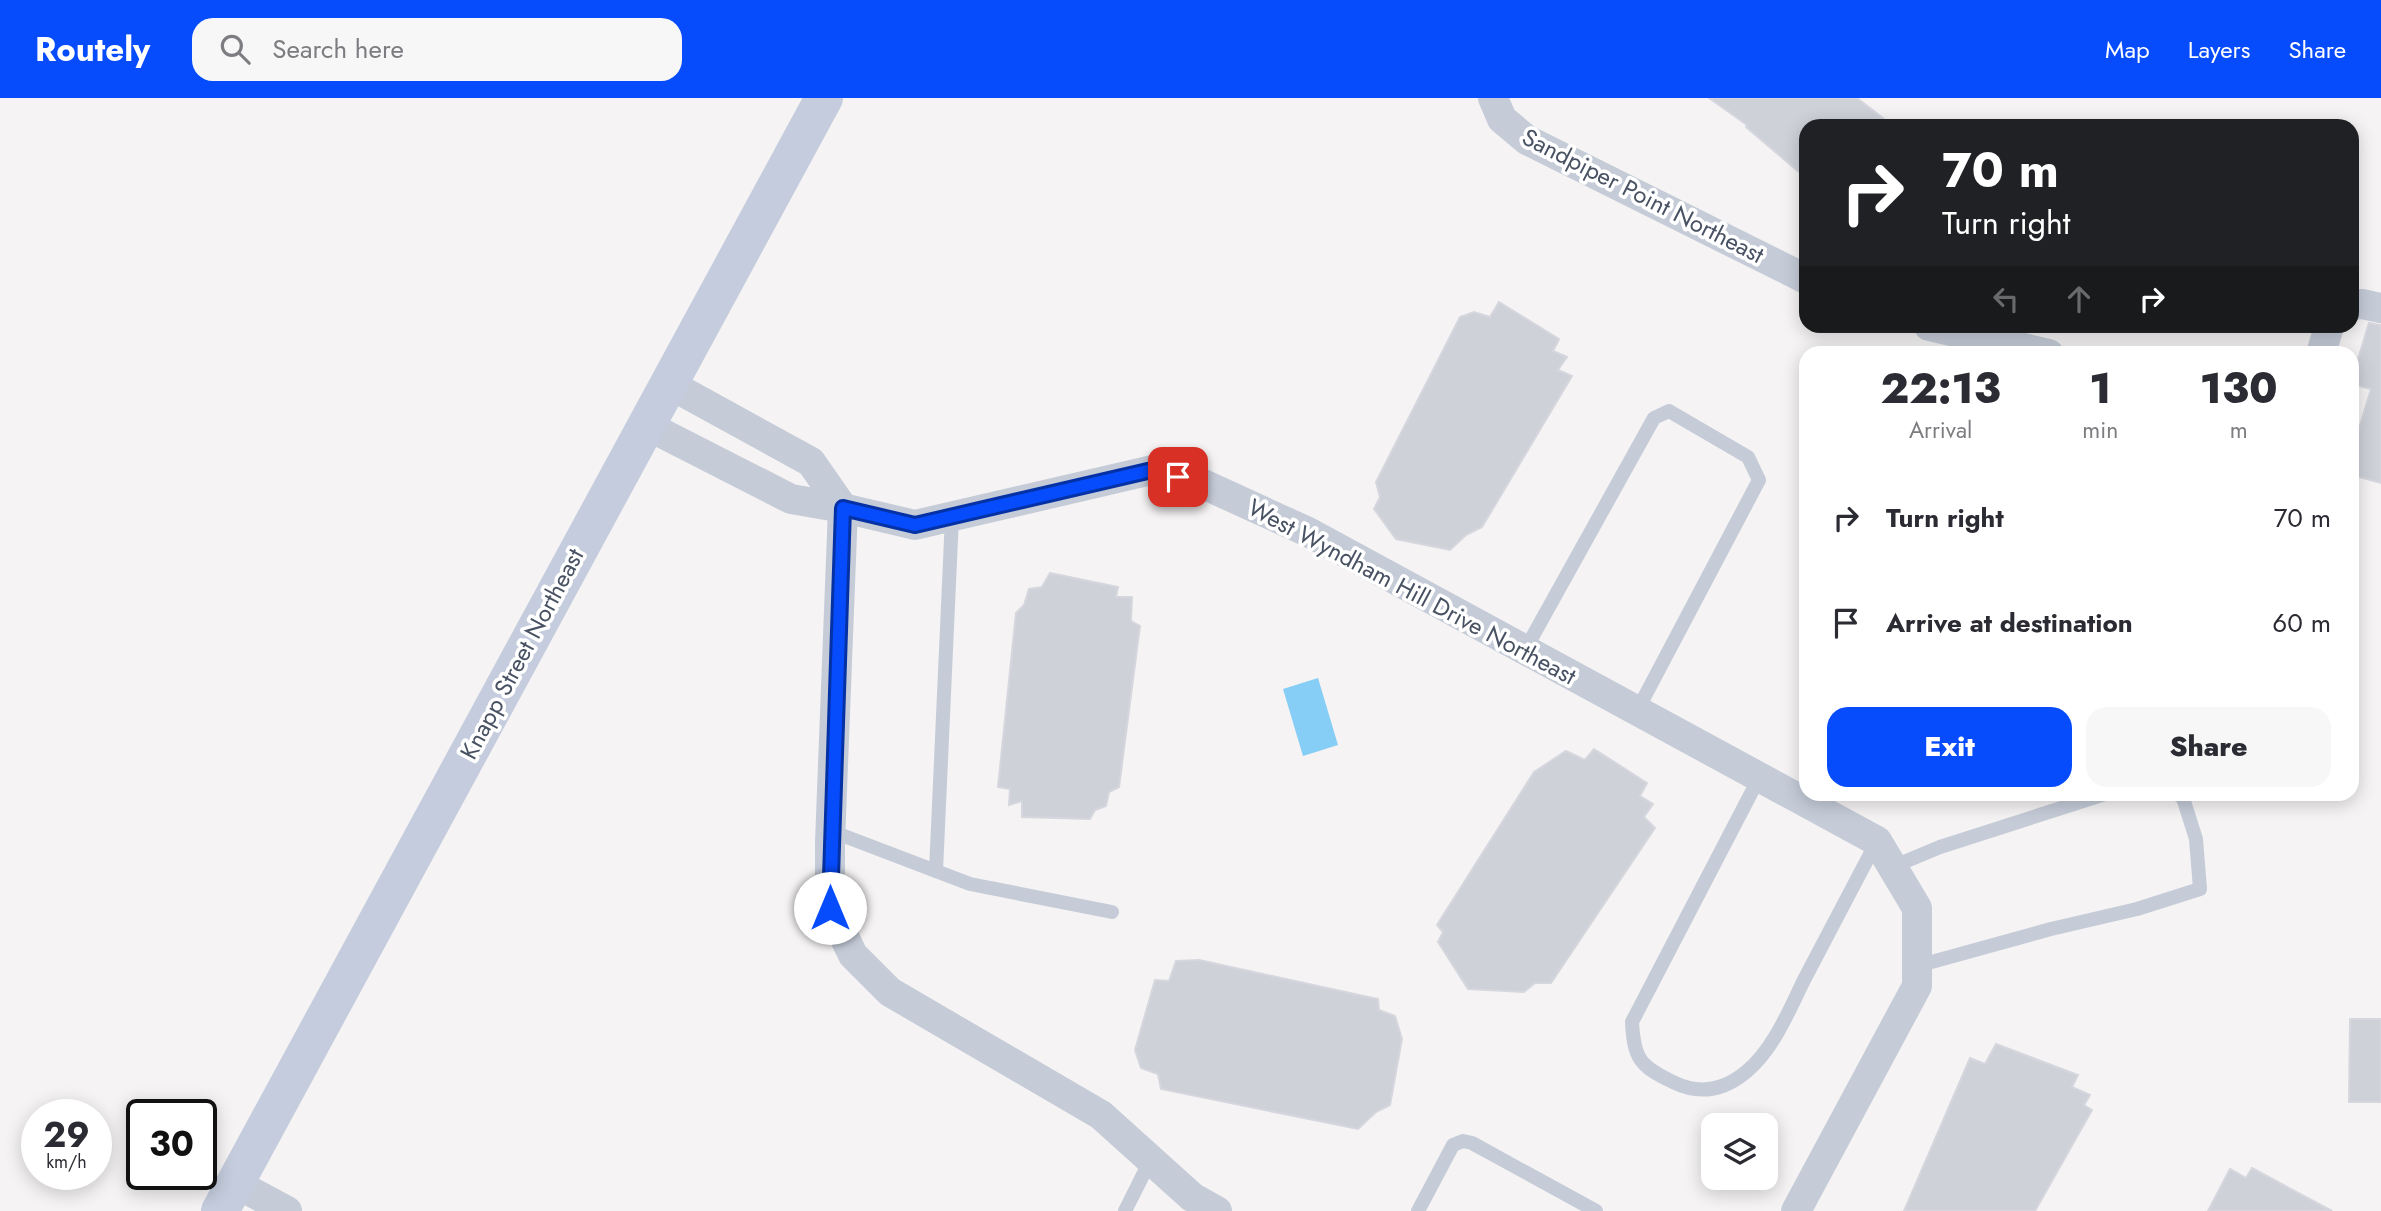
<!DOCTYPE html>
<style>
body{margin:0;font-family:Jost,sans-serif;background:#f7f7f7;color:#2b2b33;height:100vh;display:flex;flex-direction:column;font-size:26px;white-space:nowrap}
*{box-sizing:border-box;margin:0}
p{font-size:23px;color:#7c7c81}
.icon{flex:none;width:38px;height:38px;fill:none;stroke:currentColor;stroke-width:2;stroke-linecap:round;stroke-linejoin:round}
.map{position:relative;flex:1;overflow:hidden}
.sheet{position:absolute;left:1799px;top:248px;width:560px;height:455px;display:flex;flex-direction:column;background:#fff;border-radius:21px;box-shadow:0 4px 18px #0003}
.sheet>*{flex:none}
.hud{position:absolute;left:1799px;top:21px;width:560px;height:214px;border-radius:21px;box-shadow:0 4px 18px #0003;background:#202124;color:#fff;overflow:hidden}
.buttons{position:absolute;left:1701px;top:1015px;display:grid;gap:14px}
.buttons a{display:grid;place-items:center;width:77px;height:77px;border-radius:14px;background:#fff;box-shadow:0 4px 18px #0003;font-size:35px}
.speed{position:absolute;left:21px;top:1001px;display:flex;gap:14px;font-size:35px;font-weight:700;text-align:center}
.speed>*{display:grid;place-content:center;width:91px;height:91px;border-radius:50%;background:#fff;box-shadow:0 4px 18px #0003;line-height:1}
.speed small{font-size:18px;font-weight:400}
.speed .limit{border:4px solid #111;border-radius:10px;background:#fff;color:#111}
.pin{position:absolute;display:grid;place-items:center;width:60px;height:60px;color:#fff;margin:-30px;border-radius:14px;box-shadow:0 4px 10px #0006}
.me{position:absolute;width:77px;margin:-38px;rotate:0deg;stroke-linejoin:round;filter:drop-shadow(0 0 5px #0008)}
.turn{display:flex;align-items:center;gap:24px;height:147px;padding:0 28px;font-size:32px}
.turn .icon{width:91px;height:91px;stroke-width:2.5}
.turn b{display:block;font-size:49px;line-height:60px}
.lanes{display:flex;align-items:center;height:66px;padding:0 28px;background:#0003;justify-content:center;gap:35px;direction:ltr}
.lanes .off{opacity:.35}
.eta{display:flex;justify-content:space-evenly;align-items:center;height:119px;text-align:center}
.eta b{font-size:42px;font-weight:800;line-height:49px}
.cta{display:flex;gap:14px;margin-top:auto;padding:14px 28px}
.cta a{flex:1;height:80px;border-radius:21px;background:#064bfc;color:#fff;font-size:28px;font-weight:800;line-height:80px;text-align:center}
.cta a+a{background:#f7f7f7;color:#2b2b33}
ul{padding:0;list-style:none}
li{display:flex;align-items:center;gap:21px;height:105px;padding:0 28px}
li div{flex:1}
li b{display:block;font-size:26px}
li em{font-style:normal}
header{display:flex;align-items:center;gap:42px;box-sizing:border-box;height:98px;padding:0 35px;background:#064bfc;color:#fff}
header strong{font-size:33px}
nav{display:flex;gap:38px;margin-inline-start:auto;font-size:24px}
.search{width:490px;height:63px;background:#f7f7f7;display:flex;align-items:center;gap:18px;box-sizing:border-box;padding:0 24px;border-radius:21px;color:#7c7c81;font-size:26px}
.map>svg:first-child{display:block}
.water{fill:#87cef7}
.building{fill:#ced1d8;stroke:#d6d7de;stroke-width:2}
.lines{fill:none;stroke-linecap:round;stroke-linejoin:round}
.service{stroke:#c5ccd8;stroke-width:14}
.minor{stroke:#c5ccd8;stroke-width:30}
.secondary{stroke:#c4ccdd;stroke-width:38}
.route-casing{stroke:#0431a4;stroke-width:18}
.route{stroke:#064bfc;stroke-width:12}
.labels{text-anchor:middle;stroke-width:7;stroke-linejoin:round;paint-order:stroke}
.street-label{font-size:24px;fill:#485263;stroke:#fff}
</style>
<header>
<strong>Routely</strong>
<div class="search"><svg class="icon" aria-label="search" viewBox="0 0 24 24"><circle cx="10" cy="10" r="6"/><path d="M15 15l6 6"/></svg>Search here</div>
<nav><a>Map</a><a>Layers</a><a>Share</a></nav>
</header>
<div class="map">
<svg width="2381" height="1113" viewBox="0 0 2381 1113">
<rect width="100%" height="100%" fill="#f5f3f3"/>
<polygon class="water" points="1318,580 1338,647 1303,658 1283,591"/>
<g class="building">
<polygon points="1709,0 1857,0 1893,28 1806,28 1806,80 1746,29 1747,27"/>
<polygon points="1499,204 1559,241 1553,253 1567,259 1558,272 1572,278 1482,429 1466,437 1450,452 1396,441 1374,411 1380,399 1376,384 1460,219 1474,214 1490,219"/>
<polygon points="2369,225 2381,227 2381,385 2352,377 2352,354 2371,291 2352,286 2352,281"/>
<polygon points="1050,475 1118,489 1116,499 1132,499 1131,523 1140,528 1119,689 1109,694 1106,708 1095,712 1090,721 1022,719 1022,703 1009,707 1010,691 998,689 1016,515 1024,507 1029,491 1042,489"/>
<polygon points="1594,651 1647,685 1640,698 1653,706 1644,719 1655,730 1551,885 1535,885 1524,894 1468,891 1438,844 1443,834 1437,827 1534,674 1566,653 1585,662"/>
<polygon points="1199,862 1378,901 1379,912 1395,918 1402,941 1390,1007 1376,1014 1358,1031 1161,991 1158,976 1141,970 1135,952 1155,882 1169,883 1176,863"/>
<polygon points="2350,921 2381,921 2381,1004 2349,1004"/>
<polygon points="1996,946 2078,977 2072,989 2090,997 2084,1007 2092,1012 2035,1113 1904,1113 1970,960 1985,966"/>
<polygon points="2252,1070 2332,1113 2208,1113 2230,1071 2246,1080"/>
</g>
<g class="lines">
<g class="service">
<polyline points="1525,552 1654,320 1669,313 1748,359 1759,382 1637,613"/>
<path d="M1759,680L1632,924C1634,960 1639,968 1673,984C1699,997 1723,993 1746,974C1774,951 1789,912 1805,880C1829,835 1853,789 1877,743"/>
<polyline points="831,733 970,786 1112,814"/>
<polyline points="1892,769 1940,749 2105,696"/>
<polyline points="936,773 952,419"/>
<polyline points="1917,868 2051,831 2137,811 2200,791 2196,741 2183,700 2177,696"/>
<polyline points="1125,1113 1151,1061"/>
<polyline points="1418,1113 1453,1047 1463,1043 1472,1045 1596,1113"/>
</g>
<g class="minor">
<polyline points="1493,0 1502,21 1527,42 1806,181"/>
<polyline points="2352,207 2362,206 2381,210"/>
<polyline points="1929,228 2049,256"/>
<polyline points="2321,256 2329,228"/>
<polyline points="669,286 811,364 843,410"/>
<polyline points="646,327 791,401 843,410 915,427 1152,372 1203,386 1308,434 1877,743 1917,810 1917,888 1796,1113"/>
<polyline points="843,410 830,744 830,810 853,857 890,894 1101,1017 1192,1099 1217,1113"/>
<polyline points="235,1085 287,1113"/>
</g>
<polyline class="secondary" points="220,1113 824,0"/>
</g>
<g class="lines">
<defs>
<polyline id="route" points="830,810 843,410 915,427 1152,372 1178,379"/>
</defs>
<use href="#route" class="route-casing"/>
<use href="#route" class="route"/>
</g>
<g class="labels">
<g class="street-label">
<text transform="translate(1643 98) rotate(27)" y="8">Sandpiper Point Northeast</text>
<text transform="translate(1412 494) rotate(28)" y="8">West Wyndham Hill Drive Northeast</text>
<text transform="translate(522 556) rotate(-62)" y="8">Knapp Street Northeast</text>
</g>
</g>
</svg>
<div class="buttons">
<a><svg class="icon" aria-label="layers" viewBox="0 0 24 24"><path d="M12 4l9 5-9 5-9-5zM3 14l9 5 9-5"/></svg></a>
</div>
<div class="speed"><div>29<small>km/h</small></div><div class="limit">30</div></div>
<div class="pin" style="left:1178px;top:379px;background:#d93025"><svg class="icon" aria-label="arrive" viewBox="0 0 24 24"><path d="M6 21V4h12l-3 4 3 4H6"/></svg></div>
<svg class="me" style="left:830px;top:810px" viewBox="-20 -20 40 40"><circle r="19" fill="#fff"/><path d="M0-13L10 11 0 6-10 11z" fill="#064bfc"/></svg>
<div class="hud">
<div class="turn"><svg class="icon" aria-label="right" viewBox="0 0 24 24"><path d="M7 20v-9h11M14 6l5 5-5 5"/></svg><div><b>70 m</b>Turn right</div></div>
<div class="lanes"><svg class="icon off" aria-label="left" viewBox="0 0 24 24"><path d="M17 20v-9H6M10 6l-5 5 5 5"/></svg><svg class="icon off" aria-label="ahead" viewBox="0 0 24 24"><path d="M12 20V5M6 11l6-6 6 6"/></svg><svg class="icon" aria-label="right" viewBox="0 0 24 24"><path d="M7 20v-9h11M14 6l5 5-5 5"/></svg></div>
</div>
<section class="sheet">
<div class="eta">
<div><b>22:13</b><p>Arrival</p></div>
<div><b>1</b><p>min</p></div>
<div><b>130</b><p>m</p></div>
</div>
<ul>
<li><svg class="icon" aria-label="right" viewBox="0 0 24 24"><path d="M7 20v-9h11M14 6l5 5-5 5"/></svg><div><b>Turn right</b></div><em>70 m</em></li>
<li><svg class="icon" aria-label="arrive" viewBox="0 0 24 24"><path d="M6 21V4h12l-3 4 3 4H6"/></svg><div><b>Arrive at destination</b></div><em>60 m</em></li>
</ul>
<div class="cta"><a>Exit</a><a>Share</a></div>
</section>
</div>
